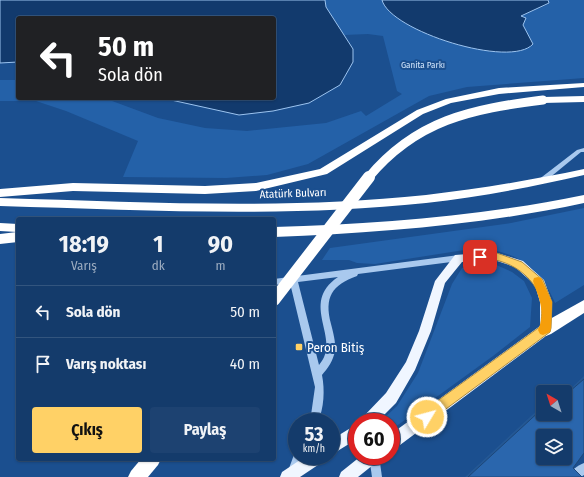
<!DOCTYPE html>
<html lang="tr">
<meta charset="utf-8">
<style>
body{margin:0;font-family:"Fira Sans Condensed",sans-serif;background:#1d4271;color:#f1f3f6;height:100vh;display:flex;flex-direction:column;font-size:15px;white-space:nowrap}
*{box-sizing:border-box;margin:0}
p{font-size:13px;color:#9dadc1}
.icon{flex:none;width:22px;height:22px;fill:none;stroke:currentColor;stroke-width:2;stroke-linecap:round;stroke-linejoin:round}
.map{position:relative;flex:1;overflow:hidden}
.drawer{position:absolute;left:16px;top:217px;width:260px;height:244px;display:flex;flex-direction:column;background:#143b6b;border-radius:4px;box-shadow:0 1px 3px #0004,0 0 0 1px #33557e}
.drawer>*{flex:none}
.banner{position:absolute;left:16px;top:16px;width:260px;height:84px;border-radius:4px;box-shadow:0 1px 3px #0004,0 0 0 1px #33557e;background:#202124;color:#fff;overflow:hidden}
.needle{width:26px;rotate:321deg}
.buttons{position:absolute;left:536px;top:385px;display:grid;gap:8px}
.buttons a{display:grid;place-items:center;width:36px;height:36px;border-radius:4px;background:#143b6b;box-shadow:0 1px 3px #0004,0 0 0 1px #33557e;font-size:20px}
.speed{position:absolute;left:288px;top:413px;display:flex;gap:8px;font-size:20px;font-weight:700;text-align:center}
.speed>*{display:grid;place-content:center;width:52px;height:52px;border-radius:50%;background:#143b6b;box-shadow:0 1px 3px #0004,0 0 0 1px #33557e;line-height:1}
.speed small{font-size:10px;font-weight:400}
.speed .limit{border:6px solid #d22;background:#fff;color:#111}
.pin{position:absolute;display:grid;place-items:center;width:34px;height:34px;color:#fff;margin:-17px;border-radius:8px;box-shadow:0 2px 6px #0006}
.me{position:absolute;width:44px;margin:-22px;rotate:53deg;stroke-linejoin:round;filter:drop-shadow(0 0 3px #0008)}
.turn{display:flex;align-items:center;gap:14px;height:84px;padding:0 16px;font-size:18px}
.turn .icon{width:52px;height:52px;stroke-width:2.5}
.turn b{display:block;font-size:28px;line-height:34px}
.eta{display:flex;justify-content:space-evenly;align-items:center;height:68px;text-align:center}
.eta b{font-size:24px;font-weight:700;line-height:28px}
.action{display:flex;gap:8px;margin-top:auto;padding:8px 16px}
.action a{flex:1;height:46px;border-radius:4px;background:#ffd166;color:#111;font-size:16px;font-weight:700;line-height:46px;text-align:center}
.action a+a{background:#1d4271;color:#f1f3f6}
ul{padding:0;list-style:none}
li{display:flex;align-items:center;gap:12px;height:52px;padding:0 16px;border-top:1px solid #33557e}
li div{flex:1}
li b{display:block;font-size:15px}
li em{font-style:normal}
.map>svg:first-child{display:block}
.green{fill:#2461a8}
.water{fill:#123a6d;stroke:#9cc4f0}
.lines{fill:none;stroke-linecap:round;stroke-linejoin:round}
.minor{fill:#a9c9ee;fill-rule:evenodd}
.major{fill:#f0f6ff;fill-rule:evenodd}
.highway{fill:#fff;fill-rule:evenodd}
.highway-bridge-far1{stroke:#fff;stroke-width:9}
.highway-bridge{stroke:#fff;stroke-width:12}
.wall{fill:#245895}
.building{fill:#2a66ad;stroke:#1d4779;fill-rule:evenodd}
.route{fill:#ffd166;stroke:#a68842}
.slow{fill:#f59e0b}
.poi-dot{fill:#ffd166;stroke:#1b4f8f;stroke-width:1.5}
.labels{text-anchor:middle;stroke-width:4;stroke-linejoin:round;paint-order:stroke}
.far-park-label{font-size:9px;fill:#cfe3fa;stroke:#1b4f8f}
.street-label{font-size:11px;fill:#fff;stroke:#1b4f8f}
.near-poi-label{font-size:13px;fill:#fff;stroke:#1b4f8f;text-anchor:start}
</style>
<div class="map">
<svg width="584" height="477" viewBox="0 0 584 477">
<rect width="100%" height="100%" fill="#1b4f8f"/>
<g class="green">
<path d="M325,0H382C390,28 470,48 496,52L523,25L521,16L549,4L548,0H584V78L467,87L429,96L308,164L267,175L226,178L123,177L138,141L66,111L36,101H0V80H18V98H104L158,118L205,128L247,131L326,123L361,111L366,116L402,94L397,91L383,36L368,34L344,35L326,7Z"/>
<path d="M584,208V285L555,303C540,267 516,251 477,248L375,264L357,263L349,260H322L330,248L511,223Z"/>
<polygon points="476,263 494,264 512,272 524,281 532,298 530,327 493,356 391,430 391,422 380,422 397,406 418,373 452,284 462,268"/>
</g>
<g class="water">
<polygon points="0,0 325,0 326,7 353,49 353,62 340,85 309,103 273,111 239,115 162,98 274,98 274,18 18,18 18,62 0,63"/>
<path d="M382,0H548L549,3L521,16L526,18L523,25L533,44C511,69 390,31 382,0Z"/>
</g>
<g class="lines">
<g class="minor">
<polygon points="584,148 584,152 581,152 542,184 538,184 537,182 538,180 577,150"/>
<path d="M459,255L462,256L463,258L462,260L459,261L358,274L357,276C332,285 324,297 331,324C333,332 336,342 335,351C333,361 328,368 322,375C325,390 324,408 318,422H308L311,415L315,387L290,283L274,285V279ZM338,277C298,304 343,339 319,365L298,282Z"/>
<polygon points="295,452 297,452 297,456 304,456 297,475 293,476 289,475 288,471"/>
<polygon points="369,456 379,456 382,477 372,477"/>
<path d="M584,463V475L581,477H568C570,471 578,465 584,463Z"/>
</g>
<g class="major">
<polygon points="494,252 523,261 544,280 552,302 552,329 550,333 396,448 391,450 391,434 540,326 540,302 535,285 515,267 494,260 462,262 445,283 431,331 415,370 396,403 377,422 361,422 363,417 386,393 406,362 419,331 435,281 455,255"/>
<polygon points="357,424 357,439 331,455 331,440"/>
<polygon points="306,456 326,456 324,461 300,477 280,477 282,472"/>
<polygon points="361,456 380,456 378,461 358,477 339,477 341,472"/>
</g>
<g class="highway">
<polygon points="584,83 584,87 499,94 451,103 423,114 327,174 256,191 205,194 73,191 0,197 0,189 73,183 205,186 256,183 320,169 417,110 446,99 499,88"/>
<polygon points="584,96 584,102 543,103 539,100 543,97"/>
<path d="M584,169V175C532,187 479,197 426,203C285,218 142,210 0,206V198C142,202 285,210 426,195C479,189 532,180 584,169Z"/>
<path d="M584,195V203C482,225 378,233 274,237V227C378,224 482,216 584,195Z"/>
<polygon points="0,223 18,224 18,242 0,244 0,234 17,232 0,231"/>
<polygon points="584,300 584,313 551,334 546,336 541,334 539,329 541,324"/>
<polygon points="141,459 161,459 158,465 148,477 128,477 131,471"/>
</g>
<path class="highway-bridge-far1" d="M368,178C416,120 471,109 543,100"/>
<polyline class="highway-bridge" points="274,300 369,177"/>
</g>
<polygon class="wall" points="584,376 584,453 573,468 582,477 465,477 543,405 543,414 565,392 559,392 565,388 568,391"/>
<path class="building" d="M584,379V453L573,468L582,477H468L543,408V414H565V392H561L565,388L569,392ZM543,436H565V458H543Z"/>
<path class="route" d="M494,252L522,262L543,280L552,302L551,328L550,332L427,423L422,421L421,417L422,412L541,326C541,318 543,309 541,301C536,280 516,264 495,260C489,259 483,262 477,260L475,257L477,254Z"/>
<path class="slow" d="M538,277L541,278L552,302L551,328L550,332L543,335L540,334L538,330C546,313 539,298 533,281L534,278Z"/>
<rect class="poi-dot" x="295" y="343" width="8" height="8" rx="2"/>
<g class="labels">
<g class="far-park-label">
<text x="423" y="68">Ganita Parkı</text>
</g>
<g class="street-label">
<text transform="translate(293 193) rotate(-2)" y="4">Atatürk Bulvarı</text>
</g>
<g class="near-poi-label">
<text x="307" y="352">Peron Bitiş</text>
</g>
</g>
</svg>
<div class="buttons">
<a><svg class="needle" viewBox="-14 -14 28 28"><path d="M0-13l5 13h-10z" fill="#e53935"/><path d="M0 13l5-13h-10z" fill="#9dadc1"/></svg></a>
<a><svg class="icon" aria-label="layers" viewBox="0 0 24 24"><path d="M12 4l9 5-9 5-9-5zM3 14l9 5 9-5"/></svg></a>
</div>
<div class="speed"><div>53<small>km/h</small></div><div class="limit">60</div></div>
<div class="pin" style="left:480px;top:257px;background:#d93025"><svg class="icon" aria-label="arrive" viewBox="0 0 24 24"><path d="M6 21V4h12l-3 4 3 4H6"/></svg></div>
<svg class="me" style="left:427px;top:417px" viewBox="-20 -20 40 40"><circle r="17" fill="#ffd166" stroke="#fff" stroke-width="3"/><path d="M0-11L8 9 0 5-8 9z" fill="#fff"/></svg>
<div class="banner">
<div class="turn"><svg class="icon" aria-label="left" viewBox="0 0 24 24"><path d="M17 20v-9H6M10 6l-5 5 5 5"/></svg><div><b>50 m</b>Sola dön</div></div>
</div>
<section class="drawer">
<div class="eta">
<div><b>18:19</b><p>Varış</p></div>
<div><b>1</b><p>dk</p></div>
<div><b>90</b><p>m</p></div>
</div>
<ul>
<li><svg class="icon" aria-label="left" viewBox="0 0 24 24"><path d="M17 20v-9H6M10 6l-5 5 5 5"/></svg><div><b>Sola dön</b></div><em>50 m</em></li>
<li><svg class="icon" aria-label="arrive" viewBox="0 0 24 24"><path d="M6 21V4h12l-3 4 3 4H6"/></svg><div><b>Varış noktası</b></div><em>40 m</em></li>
</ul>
<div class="action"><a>Çıkış</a><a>Paylaş</a></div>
</section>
</div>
